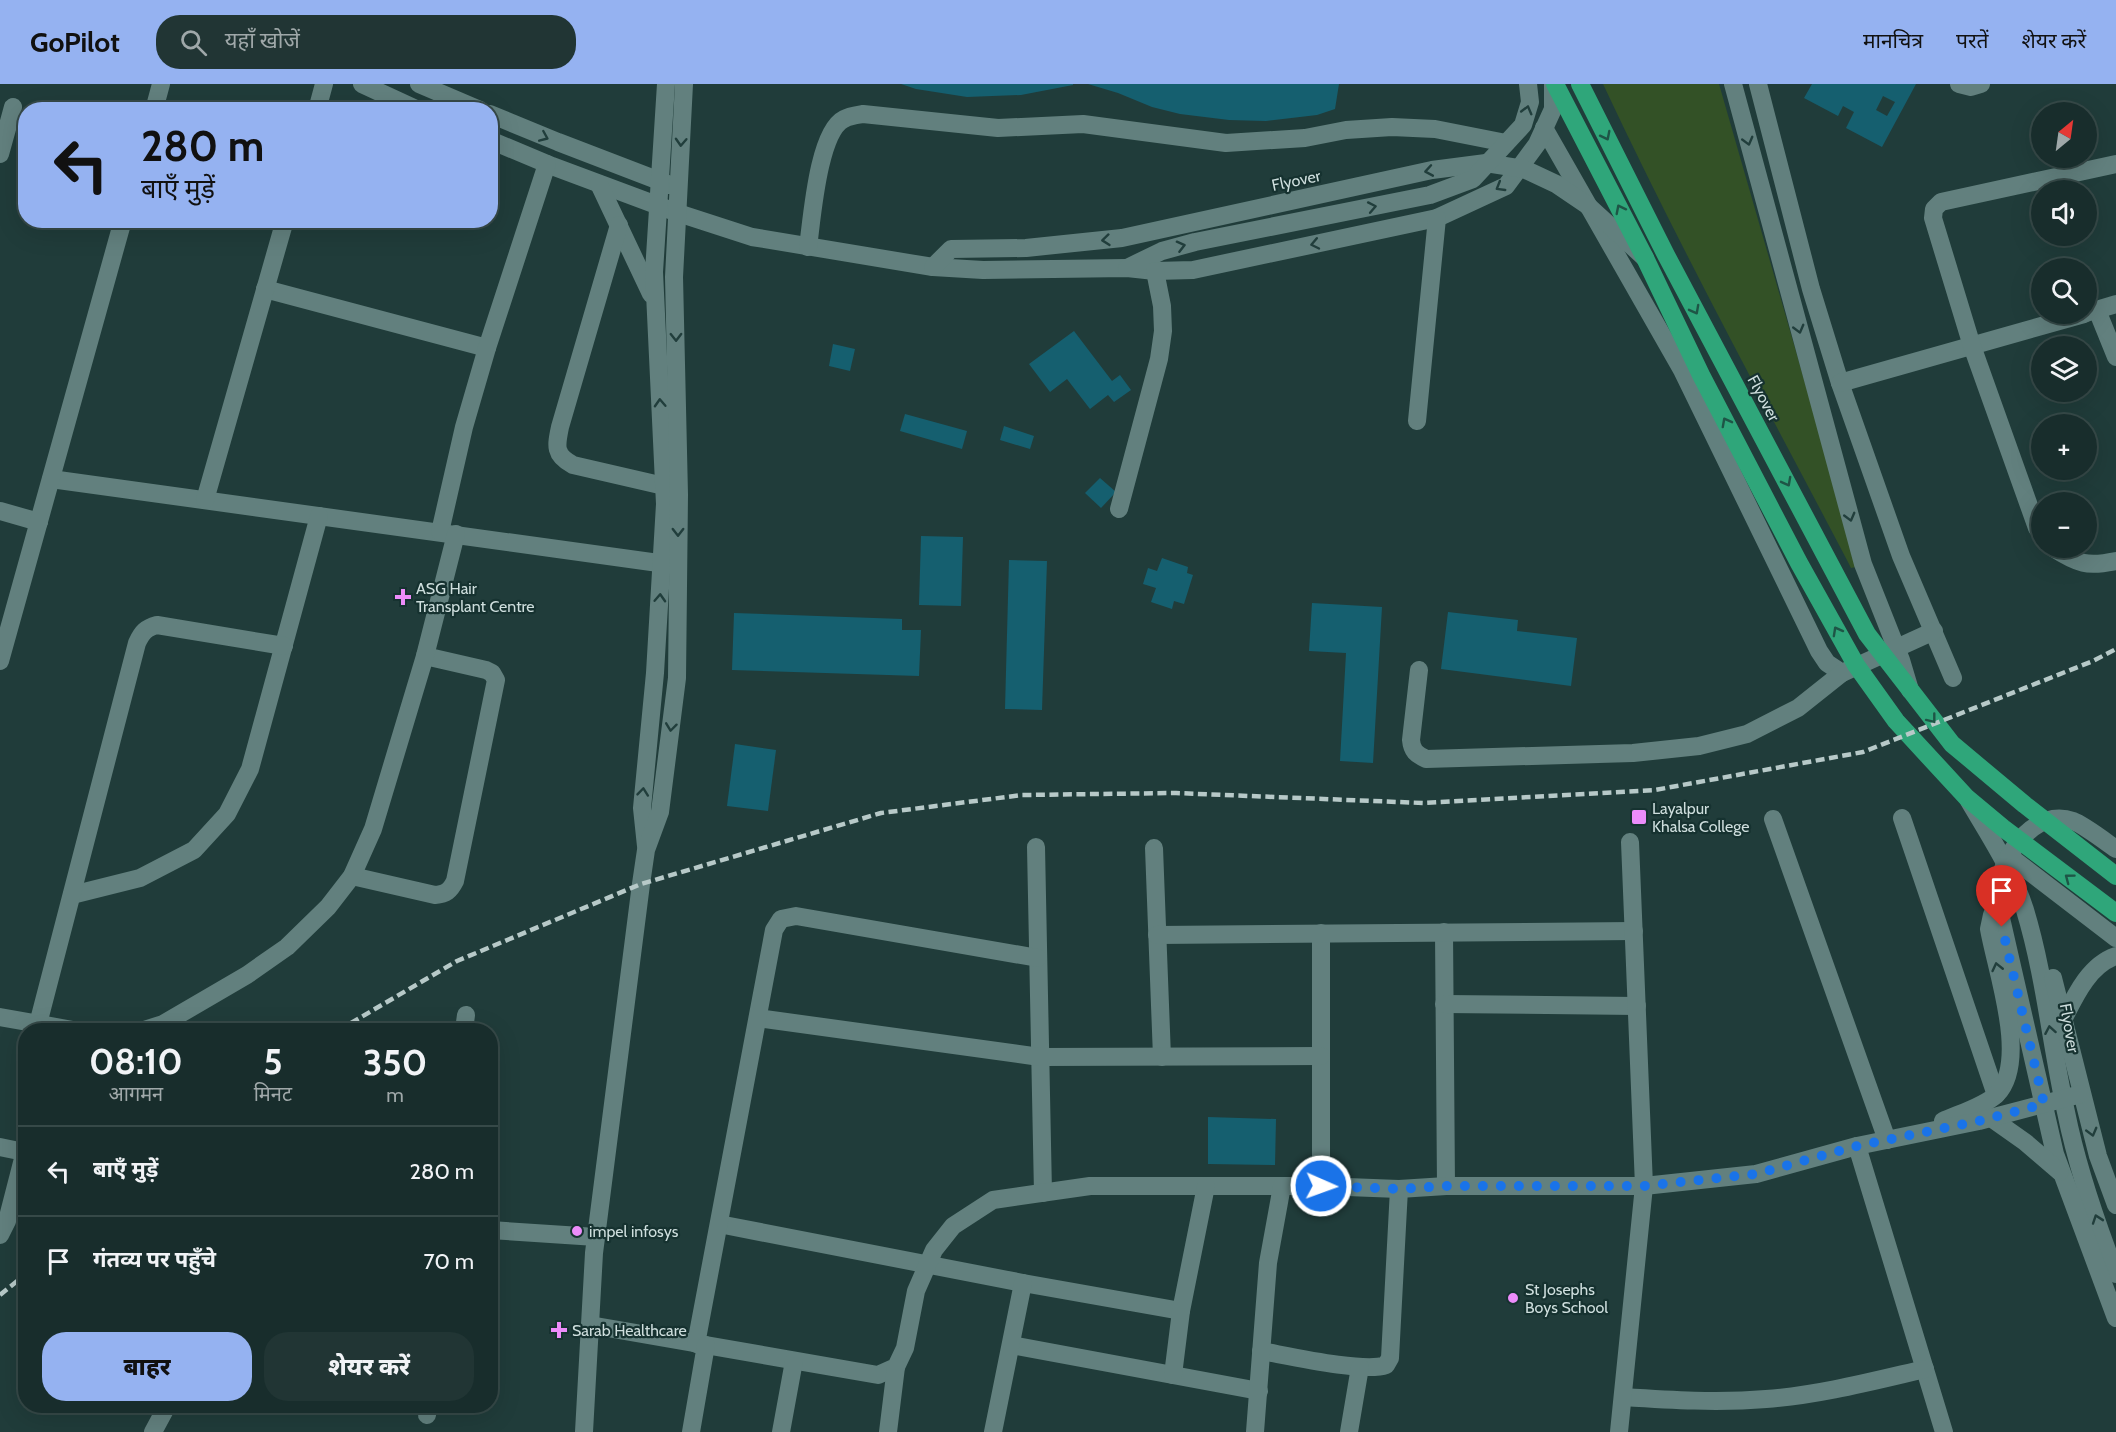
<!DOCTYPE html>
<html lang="hi">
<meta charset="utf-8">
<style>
body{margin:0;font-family:Cabin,"Noto Sans Devanagari",sans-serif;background:#213534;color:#f1f3f6;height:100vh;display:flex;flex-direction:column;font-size:22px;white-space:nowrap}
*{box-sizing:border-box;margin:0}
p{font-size:20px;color:#9fa8a9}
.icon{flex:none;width:33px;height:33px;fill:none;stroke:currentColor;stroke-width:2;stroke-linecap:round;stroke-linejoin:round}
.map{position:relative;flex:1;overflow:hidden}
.sheet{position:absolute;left:18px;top:939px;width:480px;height:390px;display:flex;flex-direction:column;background:#182d2c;border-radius:24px;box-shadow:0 6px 24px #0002,0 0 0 2px #364948}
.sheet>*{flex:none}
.top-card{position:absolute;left:18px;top:18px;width:480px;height:126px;border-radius:24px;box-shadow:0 6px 24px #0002,0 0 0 2px #364948;background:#95b2f1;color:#111;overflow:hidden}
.needle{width:39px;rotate:29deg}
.buttons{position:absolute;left:2031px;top:18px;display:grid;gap:12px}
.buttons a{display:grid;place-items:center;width:66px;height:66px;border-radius:50%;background:#182d2c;box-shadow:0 6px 24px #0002,0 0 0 2px #364948;font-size:30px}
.pin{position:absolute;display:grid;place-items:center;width:51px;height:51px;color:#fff;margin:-62px -26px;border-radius:50% 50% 50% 0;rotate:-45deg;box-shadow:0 0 6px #0007}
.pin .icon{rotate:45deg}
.me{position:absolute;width:66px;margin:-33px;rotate:92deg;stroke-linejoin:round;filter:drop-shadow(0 0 4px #0008)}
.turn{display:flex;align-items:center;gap:21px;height:126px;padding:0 24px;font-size:27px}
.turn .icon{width:78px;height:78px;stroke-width:2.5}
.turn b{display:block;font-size:42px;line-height:51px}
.eta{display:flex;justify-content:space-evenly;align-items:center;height:102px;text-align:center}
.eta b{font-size:36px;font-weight:800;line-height:42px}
.button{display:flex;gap:12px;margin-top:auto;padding:12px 24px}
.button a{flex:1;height:69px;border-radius:24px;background:#95b2f1;color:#111;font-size:24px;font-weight:800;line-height:69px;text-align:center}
.button a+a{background:#213534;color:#f1f3f6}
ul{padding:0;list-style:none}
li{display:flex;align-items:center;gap:18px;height:90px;padding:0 24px;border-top:2px solid #364948}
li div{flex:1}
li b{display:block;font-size:22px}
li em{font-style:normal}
header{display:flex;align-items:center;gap:36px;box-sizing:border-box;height:84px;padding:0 30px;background:#95b2f1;color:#111}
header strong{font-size:28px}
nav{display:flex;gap:33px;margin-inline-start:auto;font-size:21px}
.search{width:420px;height:54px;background:#213534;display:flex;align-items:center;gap:15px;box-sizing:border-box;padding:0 21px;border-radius:24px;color:#9fa8a9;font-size:22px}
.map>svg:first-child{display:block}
.green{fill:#335126}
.building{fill:#155f6f;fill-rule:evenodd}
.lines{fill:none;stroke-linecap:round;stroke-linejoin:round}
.minor{stroke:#62807e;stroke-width:18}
.highway{stroke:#2fa67a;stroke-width:18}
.rail{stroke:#b7c9c8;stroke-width:4.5;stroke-dasharray:9 4.5;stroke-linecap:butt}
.oneway{stroke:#213e3c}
.oneway2{stroke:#1e5546}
.route{stroke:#1a73e8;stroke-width:10;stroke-dasharray:0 18}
.poi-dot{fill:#ec8cfa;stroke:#163230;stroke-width:2}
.labels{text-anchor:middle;stroke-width:4.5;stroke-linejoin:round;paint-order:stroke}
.street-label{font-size:16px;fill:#cededd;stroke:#163230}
.poi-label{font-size:16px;fill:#cededd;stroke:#163230;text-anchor:start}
</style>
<header>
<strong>GoPilot</strong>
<div class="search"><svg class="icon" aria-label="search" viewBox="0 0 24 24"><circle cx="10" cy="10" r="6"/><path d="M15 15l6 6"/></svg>यहाँ खोजें</div>
<nav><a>मानचित्र</a><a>परतें</a><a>शेयर करें</a></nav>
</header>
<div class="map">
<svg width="2116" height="1348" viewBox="0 0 2116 1348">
<rect width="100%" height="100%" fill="#203c3a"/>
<path class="green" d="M1603,0H1719L1856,476V483L1851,484L1848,478C1765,320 1679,162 1603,0Z"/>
<g class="building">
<polygon points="901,0 1073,0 1073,1 1021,11 967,13 916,5"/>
<polygon points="1088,0 1339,0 1335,25 1317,31 1266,37 1229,36 1180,30 1152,23 1118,9"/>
<path d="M1812,0H1916L1882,63L1846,44L1854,28L1843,22L1838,32L1804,14ZM1883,12L1895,18L1887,32L1876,26Z"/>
<polygon points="1074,247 1112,297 1120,291 1131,306 1114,318 1108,311 1090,325 1067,295 1050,308 1029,280"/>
<polygon points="833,260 855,265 850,287 829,282"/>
<polygon points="905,330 967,347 962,365 900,347"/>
<polygon points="1004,342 1034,352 1030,365 1000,356"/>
<polygon points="1100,394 1116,408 1101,424 1085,409"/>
<polygon points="921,452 963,453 961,522 919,521"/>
<polygon points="1162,474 1188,483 1187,489 1193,491 1184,520 1174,517 1172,525 1151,518 1156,504 1143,500 1148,484 1157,487"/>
<polygon points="1009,476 1047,477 1042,626 1005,625"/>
<polygon points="1312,519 1382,523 1373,679 1340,677 1346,569 1309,567"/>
<polygon points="1448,528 1518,536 1517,547 1577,554 1571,602 1441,585"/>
<polygon points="734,529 902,535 902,546 921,546 919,592 732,586"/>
<polygon points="735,660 776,666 768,727 727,722"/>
<polygon points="1208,1033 1276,1035 1275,1081 1208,1080"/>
</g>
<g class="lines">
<g class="minor">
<polyline points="362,0 418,26"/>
<polyline points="419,0 480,26"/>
<polyline points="1733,0 1863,480 1901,576 1910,606"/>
<polyline points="1758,0 1811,205 1840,299 1901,472 1953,594"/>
<polyline points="1959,0 1971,3 1981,0"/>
<polyline points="154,26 161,0"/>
<polyline points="317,26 324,0"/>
<polyline points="490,30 558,58 670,101"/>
<polyline points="1544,44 1682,286 1819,567 1827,579 1842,589 1934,547"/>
<polyline points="490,56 552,82 678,129 752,153 933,183 983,186 1127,184 1155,187 1193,186 1437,134 1506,102 1537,60 1553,25 1553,0"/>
<polyline points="0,70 13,23"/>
<polyline points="599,100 651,210"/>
<path d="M619,141L560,343C556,362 554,371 573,381L664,402"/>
<path d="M808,163C812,135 818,48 844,35C849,32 857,31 863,30L998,44L1083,40L1226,59L1305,54L1346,46L1392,43L1435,45L1506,59"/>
<polyline points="933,183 951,165 1026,164 1122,154 1432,86 1486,79 1524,85 1556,100 1587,121 1645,174"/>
<polyline points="1127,184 1162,167 1195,158 1430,111 1473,95 1523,41 1530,18 1528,0"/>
<polyline points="265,205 487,264"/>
<polyline points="2097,226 2116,273"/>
<polyline points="2086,229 2116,220"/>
<polyline points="1840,299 2084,230"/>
<polyline points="1417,337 1437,134"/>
<polyline points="51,395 673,481"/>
<polyline points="205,416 285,136"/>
<polyline points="1119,425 1159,275 1163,247 1162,222 1155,187"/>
<polyline points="0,427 39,438"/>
<polyline points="440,448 464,343 487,264 547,80"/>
<polyline points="2042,449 2037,444 1972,262 1933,134 1934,125 1941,118 2116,80"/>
<path d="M2053,464C2078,480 2087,483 2116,477"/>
<polyline points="0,577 123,136"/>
<path d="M1419,586L1411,656C1412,667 1416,670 1426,675L1633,669L1699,662L1747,650L1798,624L1842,589"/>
<path d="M1969,717C1989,751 2013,787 2025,826C2045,892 2051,961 2066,1028C2077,1083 2096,1138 2116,1190"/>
<polyline points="1902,734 1996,1011"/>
<polyline points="1773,735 1887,1056"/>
<polyline points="646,762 642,724 655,589 665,420 654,188 666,0"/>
<polyline points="1036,763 1043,1109"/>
<polyline points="1154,764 1162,973"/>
<path d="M2116,765C2106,758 2084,741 2073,737C2036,724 2007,766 1999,797C1995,811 2000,829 2003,843L2055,1070L2116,1234"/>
<polyline points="2009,772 2116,854"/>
<path d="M352,792L435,811C446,810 450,807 455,797L496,596L492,589L486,586L425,572"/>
<polyline points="72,811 140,794 194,766 227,730 250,685 319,432"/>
<polyline points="1444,848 1446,1102"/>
<polyline points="1321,849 1321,1102"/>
<polyline points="1157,851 1634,847"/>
<polyline points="2053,894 2098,1072 2116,1121"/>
<polyline points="1444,920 1637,922"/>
<polyline points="0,933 73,946"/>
<polyline points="758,934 1040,973 1321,972"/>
<path d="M2063,936C2075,912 2089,881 2116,872"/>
<path d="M38,940L137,559C142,548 146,544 157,541L284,562"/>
<polyline points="144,946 163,940 247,891 287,863 328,823 352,792 373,745 425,572 456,450"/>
<polyline points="464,946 466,931"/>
<polyline points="1991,1034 2025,1058 2060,1088"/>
<path d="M1943,1037C1958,1030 1985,1022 1997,1010C2029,977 1996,886 1989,845L1992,831L1997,820"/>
<polyline points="1857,1062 1944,1348"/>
<polyline points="0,1063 24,1068"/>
<polyline points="719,1140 1023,1199 1181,1227"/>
<polyline points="490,1146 596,1153"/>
<polyline points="0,1151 7,1137 26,1063"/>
<polyline points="590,1241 878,1291 896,1283 905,1264 916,1207 934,1166 953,1142 993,1116 1090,1102 1321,1102 1399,1105 1446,1102 1644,1102 1756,1090 1857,1062 1979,1037 2081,1010"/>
<polyline points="696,1260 774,846 781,835 796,832 1038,874"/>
<polyline points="1011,1261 1259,1307"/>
<path d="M1261,1267C1289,1272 1364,1289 1386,1281L1390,1274L1399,1105"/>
<polyline points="1173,1291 1181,1227 1206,1102"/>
<path d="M1623,1313C1670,1316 1718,1319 1766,1315C1820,1311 1873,1297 1925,1285"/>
<polyline points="427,1331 428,1322"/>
<polyline points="153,1348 167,1322"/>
<polyline points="584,1348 594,1169 641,800 646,766 660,728 677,594 679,411 674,193 684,0"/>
<polyline points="691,1348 706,1261"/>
<polyline points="781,1348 794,1277"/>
<polyline points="888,1348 896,1283"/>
<polyline points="993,1348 1023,1199"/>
<polyline points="1255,1348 1268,1179 1282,1102"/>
<polyline points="1349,1348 1360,1283"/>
<polyline points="1619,1348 1644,1102 1630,758"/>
</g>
<g class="highway">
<polyline points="1555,0 1645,174 1701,291 1799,479 1856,581 1896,637 1967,714 2003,744 2116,829"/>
<polyline points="1580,0 1666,171 1867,550 1952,660 2025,721 2116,792"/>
</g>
<g class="rail">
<polyline points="339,946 457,877 641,800 881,729 1022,711 1176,709 1423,719 1655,706 1863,668 2093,577 2116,565"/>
<polyline points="0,1211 26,1190"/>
</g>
</g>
<defs><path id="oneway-chevron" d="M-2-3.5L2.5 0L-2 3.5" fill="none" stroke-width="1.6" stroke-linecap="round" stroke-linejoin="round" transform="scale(1.5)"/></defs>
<g class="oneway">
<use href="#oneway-chevron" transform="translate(1527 26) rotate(-75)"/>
<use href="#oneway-chevron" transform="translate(544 53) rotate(23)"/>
<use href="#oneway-chevron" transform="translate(1748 57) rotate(75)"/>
<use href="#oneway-chevron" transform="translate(681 58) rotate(93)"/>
<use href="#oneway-chevron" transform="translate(1429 87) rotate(170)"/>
<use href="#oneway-chevron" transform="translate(1500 103) rotate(149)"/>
<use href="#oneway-chevron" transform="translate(1372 123) rotate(-11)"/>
<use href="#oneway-chevron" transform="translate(1106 156) rotate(174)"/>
<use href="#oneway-chevron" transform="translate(1315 160) rotate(168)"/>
<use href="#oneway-chevron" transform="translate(1181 162) rotate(-14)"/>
<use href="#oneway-chevron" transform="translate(1799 245) rotate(75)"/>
<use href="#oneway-chevron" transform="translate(676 253) rotate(89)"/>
<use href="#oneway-chevron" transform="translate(660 319) rotate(-93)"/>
<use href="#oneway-chevron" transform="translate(1850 433) rotate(75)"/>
<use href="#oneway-chevron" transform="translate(678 448) rotate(90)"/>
<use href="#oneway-chevron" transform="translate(660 514) rotate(-87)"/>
<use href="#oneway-chevron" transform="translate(671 643) rotate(97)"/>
<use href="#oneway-chevron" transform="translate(643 708) rotate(-84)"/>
<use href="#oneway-chevron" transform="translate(1997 883) rotate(-103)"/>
<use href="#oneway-chevron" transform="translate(2050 946) rotate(-100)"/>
<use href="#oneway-chevron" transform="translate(2092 1048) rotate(75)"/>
<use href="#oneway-chevron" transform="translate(2097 1135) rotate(-109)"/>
</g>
<g class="oneway2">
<use href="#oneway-chevron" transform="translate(1606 52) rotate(63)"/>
<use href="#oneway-chevron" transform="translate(1620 125) rotate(-117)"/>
<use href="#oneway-chevron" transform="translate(1695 226) rotate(62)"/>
<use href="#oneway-chevron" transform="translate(1726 338) rotate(-118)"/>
<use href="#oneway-chevron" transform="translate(1787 398) rotate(62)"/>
<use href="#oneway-chevron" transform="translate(1837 547) rotate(-119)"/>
<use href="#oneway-chevron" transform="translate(1932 635) rotate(52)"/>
<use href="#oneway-chevron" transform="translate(2069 794) rotate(-143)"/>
</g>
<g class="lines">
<polyline class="route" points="1321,1102 1399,1105 1446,1102 1644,1102 1756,1090 1857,1062 1979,1037 2044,1020 2002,843"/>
</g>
<g class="poi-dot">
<path d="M400 504h6v6h6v6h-6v6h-6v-6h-6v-6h6z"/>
<rect x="1631" y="725" width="16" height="16" rx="3"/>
<circle cx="577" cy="1147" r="6"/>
<circle cx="1513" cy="1214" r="6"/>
<path d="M556 1237h6v6h6v6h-6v6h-6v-6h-6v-6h6z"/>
</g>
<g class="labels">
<g class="street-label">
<text transform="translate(1296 96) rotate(-12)" y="6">Flyover</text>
<text transform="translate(1764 314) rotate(62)" y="6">Flyover</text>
<text transform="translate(2070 944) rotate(80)" y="6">Flyover</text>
</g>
<g class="poi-label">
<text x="416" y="510">ASG Hair<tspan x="416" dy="18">Transplant Centre</tspan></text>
<text x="1652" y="730">Layalpur<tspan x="1652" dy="18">Khalsa College</tspan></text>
<text x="589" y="1153">impel infosys</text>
<text x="1525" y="1211">St Josephs<tspan x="1525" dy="18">Boys School</tspan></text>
<text x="572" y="1252">Sarab Healthcare</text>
</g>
</g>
</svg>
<div class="buttons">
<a><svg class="needle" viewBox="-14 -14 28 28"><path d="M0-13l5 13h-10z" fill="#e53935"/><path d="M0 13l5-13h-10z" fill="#9fa8a9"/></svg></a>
<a><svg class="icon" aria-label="sound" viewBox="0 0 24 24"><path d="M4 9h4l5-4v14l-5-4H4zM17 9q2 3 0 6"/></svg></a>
<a><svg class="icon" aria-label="search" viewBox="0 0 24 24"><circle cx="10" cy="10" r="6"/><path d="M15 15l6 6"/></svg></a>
<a><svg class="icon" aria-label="layers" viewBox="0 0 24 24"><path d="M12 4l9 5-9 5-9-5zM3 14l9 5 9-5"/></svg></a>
<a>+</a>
<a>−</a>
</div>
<div class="pin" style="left:2002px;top:843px;background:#d93025"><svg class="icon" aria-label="arrive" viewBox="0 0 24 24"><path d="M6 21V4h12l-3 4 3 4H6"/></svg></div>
<svg class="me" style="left:1321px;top:1102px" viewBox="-20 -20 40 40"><circle r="17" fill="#1a73e8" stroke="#fff" stroke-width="3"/><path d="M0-11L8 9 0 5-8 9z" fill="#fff"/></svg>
<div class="top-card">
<div class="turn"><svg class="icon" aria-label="left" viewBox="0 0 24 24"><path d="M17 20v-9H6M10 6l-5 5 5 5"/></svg><div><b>280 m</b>बाएँ मुड़ें</div></div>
</div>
<section class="sheet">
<div class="eta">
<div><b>08:10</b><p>आगमन</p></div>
<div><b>5</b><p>मिनट</p></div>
<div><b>350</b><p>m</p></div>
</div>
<ul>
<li><svg class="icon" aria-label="left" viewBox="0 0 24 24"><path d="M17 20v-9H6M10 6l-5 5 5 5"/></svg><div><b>बाएँ मुड़ें</b></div><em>280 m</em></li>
<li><svg class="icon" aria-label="arrive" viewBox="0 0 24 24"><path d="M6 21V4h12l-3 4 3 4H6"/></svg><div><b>गंतव्य पर पहुँचे</b></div><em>70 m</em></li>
</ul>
<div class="button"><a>बाहर</a><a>शेयर करें</a></div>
</section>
</div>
